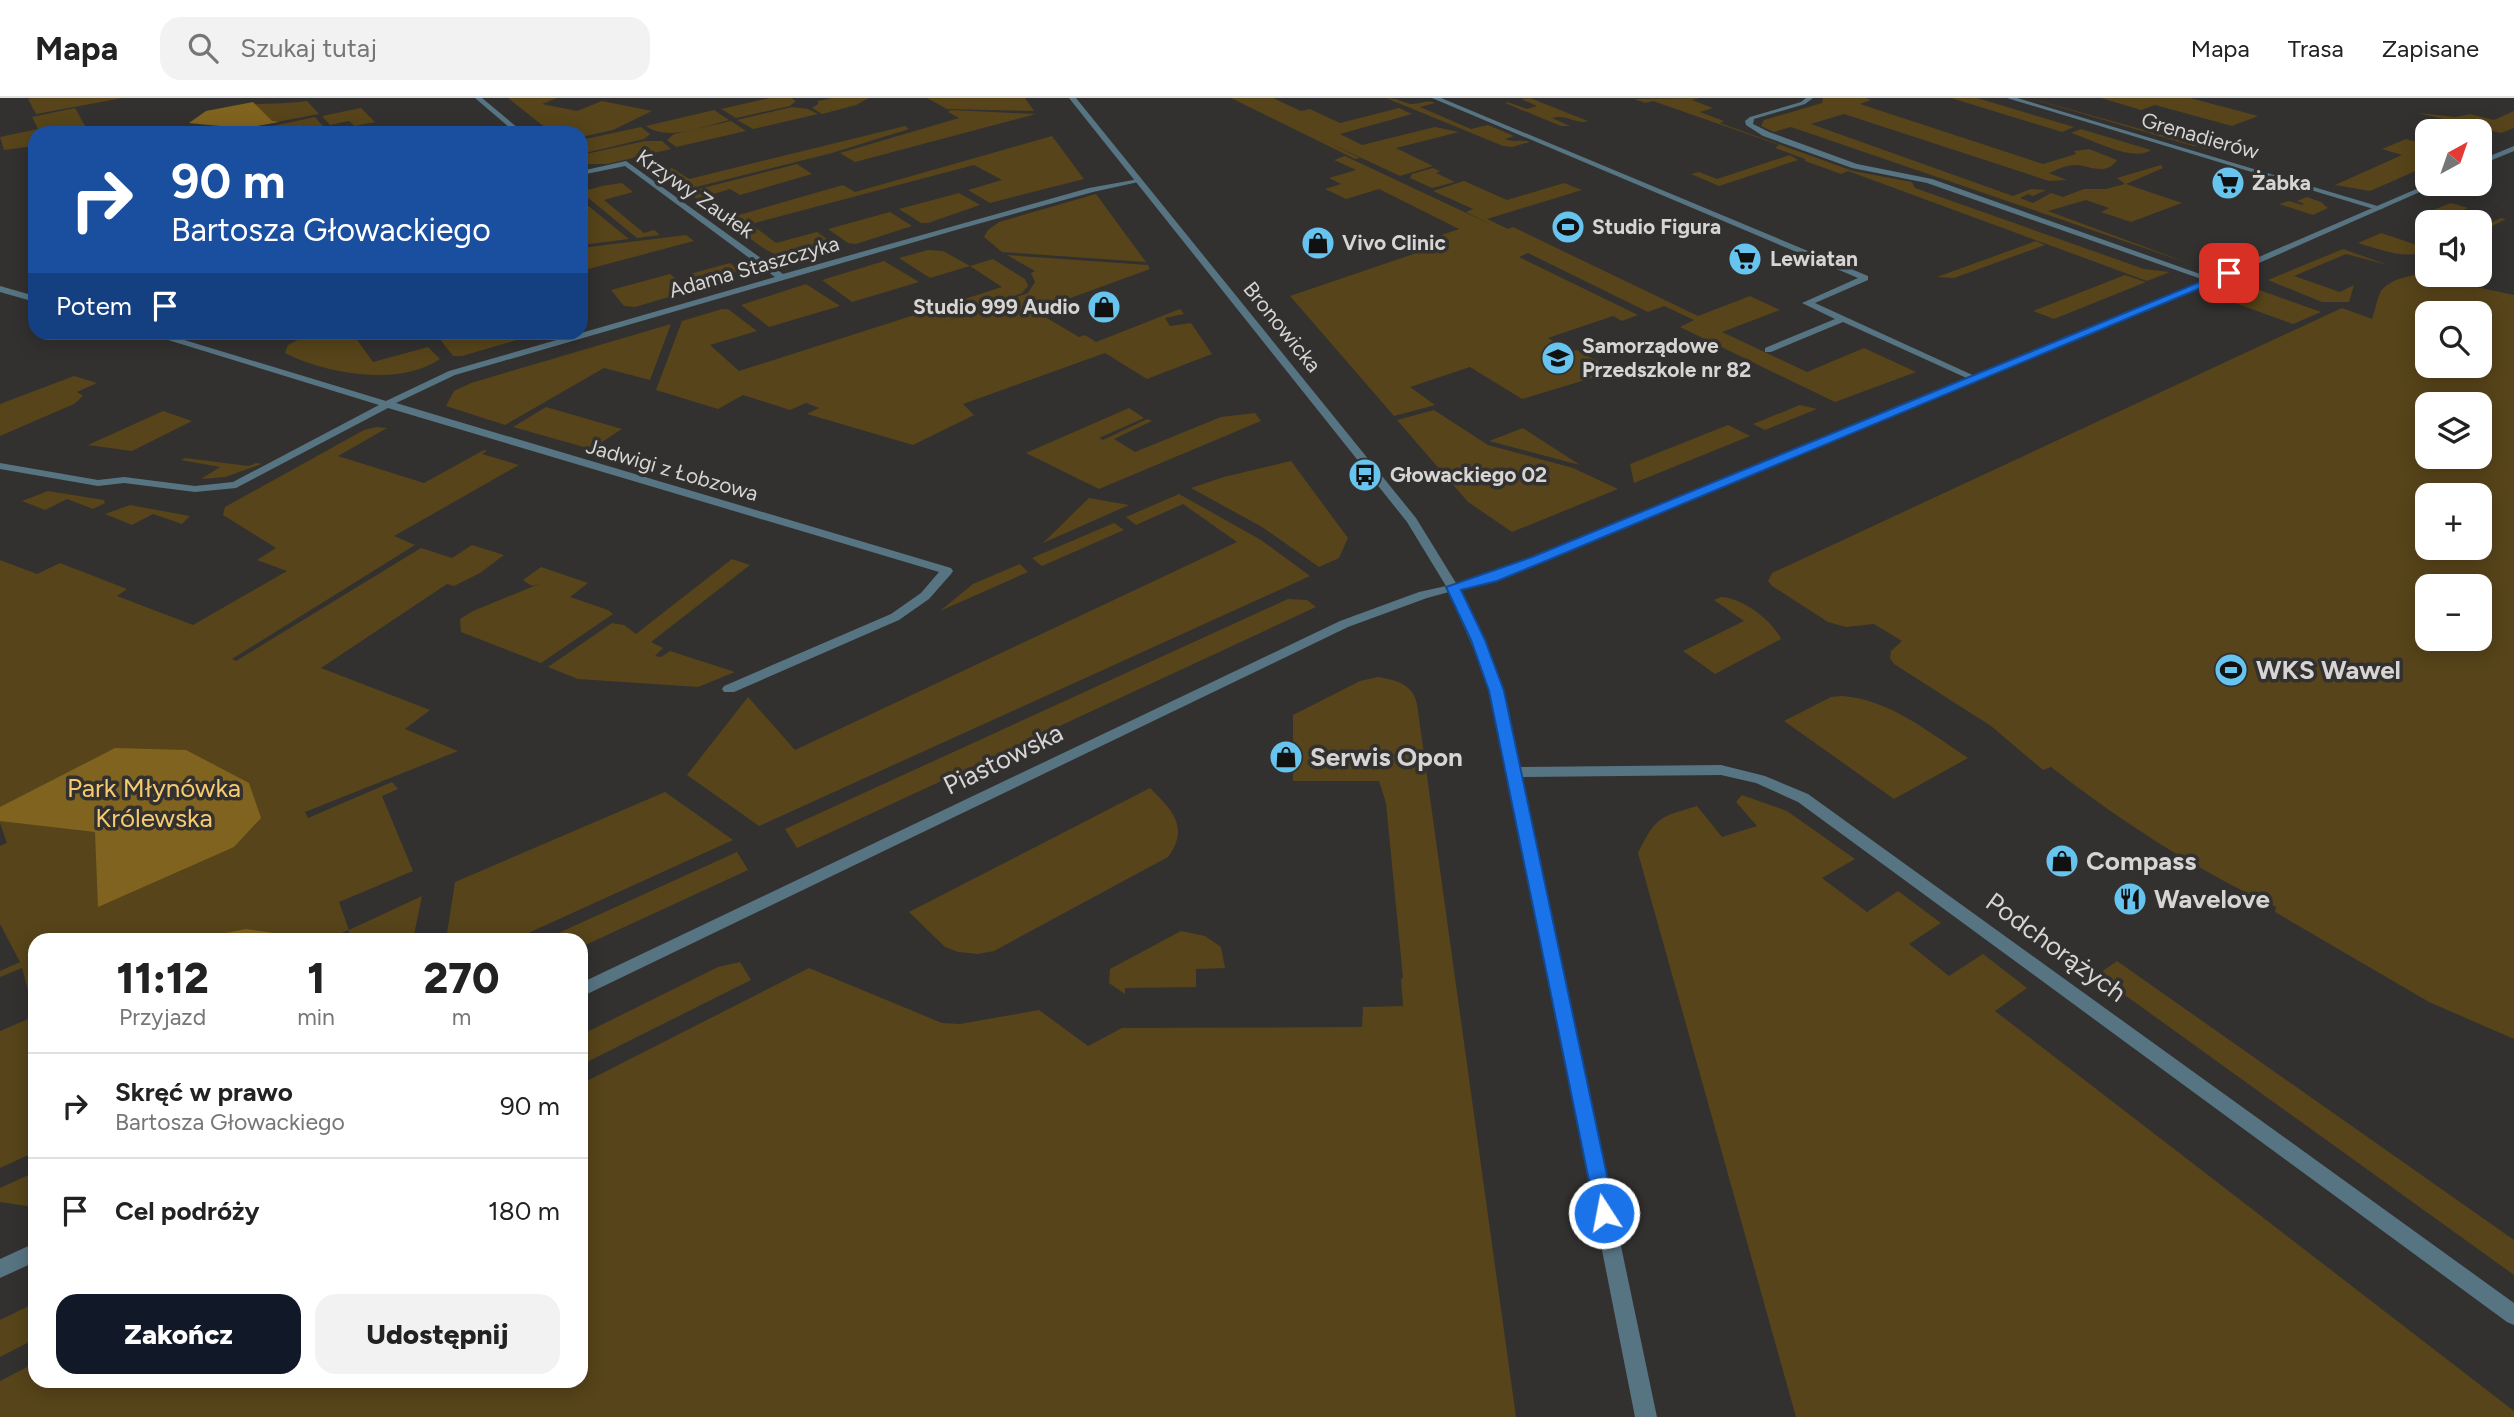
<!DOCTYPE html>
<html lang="pl">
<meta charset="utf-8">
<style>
body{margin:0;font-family:Figtree,sans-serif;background:#f2f2f2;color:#222;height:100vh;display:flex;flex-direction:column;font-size:26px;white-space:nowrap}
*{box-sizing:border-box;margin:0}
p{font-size:23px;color:#767676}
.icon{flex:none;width:38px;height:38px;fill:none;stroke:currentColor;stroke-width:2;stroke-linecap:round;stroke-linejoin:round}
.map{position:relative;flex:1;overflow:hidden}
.details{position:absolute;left:28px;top:835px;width:560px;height:455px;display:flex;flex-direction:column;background:#fff;border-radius:21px;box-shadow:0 4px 18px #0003}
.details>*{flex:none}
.guide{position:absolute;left:28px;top:28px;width:560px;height:214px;border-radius:21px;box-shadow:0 4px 18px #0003;background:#1a4fa0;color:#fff;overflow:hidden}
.needle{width:46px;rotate:40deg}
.buttons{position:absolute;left:2415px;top:21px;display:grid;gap:14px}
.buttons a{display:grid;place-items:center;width:77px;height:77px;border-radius:14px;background:#fff;box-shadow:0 4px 18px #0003;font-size:35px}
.pin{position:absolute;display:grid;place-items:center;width:60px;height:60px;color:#fff;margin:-30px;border-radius:14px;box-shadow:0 4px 10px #0006}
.me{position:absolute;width:77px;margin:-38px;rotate:349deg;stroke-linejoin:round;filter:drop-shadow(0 0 5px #0008)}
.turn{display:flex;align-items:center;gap:24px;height:147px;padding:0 28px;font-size:32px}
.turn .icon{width:91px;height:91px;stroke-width:2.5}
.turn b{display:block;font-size:49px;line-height:60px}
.then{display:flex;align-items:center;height:66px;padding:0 28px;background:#0003;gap:14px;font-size:26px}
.eta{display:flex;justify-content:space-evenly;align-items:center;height:119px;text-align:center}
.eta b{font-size:42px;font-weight:800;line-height:49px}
.button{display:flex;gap:14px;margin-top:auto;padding:14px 28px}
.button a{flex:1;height:80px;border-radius:21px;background:#111827;color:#fff;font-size:28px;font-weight:800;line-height:80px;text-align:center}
.button a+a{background:#f2f2f2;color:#222}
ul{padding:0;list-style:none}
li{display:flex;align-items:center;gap:21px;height:105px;padding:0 28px;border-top:2px solid #e0e0e0}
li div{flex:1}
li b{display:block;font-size:26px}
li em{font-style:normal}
header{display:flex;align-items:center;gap:42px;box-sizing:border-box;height:98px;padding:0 35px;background:#fff;border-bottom:2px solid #e0e0e0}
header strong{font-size:33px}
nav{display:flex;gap:38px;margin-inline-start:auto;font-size:24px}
.search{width:490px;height:63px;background:#f2f2f2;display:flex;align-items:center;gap:18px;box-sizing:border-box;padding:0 24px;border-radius:21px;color:#767676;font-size:26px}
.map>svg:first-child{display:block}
.green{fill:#57441a;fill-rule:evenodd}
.forest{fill:#80631f}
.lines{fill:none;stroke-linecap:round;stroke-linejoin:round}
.minor{fill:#577483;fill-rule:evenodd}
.tertiary{fill:#577483;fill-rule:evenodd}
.route{fill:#1a73e8;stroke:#114b97;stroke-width:2}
.labels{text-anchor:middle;stroke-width:7;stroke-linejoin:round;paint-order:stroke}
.far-street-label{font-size:21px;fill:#d6d5d4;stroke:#32312f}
.far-poi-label{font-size:21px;font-weight:bold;fill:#d6d5d4;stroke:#32312f;text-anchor:start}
.poi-label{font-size:26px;font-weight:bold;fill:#d6d5d4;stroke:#32312f;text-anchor:start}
.street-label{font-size:26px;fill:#d6d5d4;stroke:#32312f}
.park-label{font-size:26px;fill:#f6ca6e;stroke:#32312f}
</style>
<header>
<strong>Mapa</strong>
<div class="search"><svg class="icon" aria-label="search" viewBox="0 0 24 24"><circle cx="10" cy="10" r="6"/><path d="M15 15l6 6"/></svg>Szukaj tutaj</div>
<nav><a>Mapa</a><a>Trasa</a><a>Zapisane</a></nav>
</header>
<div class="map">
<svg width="2514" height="1319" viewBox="0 0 2514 1319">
<rect width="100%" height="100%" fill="#32312f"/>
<g class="green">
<polygon points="31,0 123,0 36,16 28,1"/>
<polygon points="508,0 557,0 542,6 577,13 602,3 652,13 613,32 581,39 581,35 552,35"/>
<polygon points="770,0 791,0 796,3 790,8 736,20 721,11"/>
<polygon points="832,0 869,0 856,7 822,16 812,10 818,6 818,3"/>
<polygon points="927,0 1025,0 1034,13 947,11"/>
<polygon points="1231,0 1273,0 1301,13 1310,11 1340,25 1399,10 1412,16 1340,36 1362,47 1435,29 1459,34 1396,50 1433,68 1400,78 1321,41 1360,60 1355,61"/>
<path d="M1386,0C1396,0 1402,4 1411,6C1420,7 1426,1 1435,5L1420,9L1471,31L1488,27L1514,38L1505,41C1514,45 1521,41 1530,44L1512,49L1503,48Z"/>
<path d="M1530,0L1588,23C1575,27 1568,16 1552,20L1570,28H1561L1505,5L1508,4L1527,11L1537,8L1521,1Z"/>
<polygon points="1699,0 1692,2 1713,10 1700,14 1724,23 1720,25 1853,73 1912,84 1915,90 2144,171 2170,174 2147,183 1848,73 1841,76 1805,63 1805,61 1775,50 1779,47 1653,3 1645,5 1634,1"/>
<path d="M1823,0H1866L1871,2L1860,6L2043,66L2076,56L2074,53L2089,51L2117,62C2107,78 2090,68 2076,67C2068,66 2056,72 2049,75L2067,82L2049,83L1844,16L1811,26L2013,98L2031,91L2046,92L2033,98L2028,96L2020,100L2033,105L2051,95L2063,99L2084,91H2106L2125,86L2117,80L2161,67L2163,70L2126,86L2182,105L2131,124L2101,114L2109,110L2086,102L2048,113L2191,166L1791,29L1774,34L1761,28L1764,22L1822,5Z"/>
<polygon points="1951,0 1977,0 2074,29 2062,34"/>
<polygon points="2029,0 2187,44 2201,39 2217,48 2202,51 2204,48 2193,48"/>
<polygon points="2101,0 2190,0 2258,18 2232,28 2155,7 2141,12"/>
<path d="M307,3L319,16L234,32L231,29L189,25C227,0 265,9 307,3Z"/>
<polygon points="792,9 808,11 818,16 753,31 737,22"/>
<polygon points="75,10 89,35 35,35 35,48 4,52 0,39 38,31 32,19"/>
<polygon points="361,10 375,24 355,28 349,23 330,27 322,18"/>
<path d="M714,12L729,22C704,28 668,44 646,28Z"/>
<polygon points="951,12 1036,16 855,64 840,55 959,20 948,14"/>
<polygon points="2514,13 2514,30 2501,35 2418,15 2456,19 2470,16 2494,22"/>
<polygon points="315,19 323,28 290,35 251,35 249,33"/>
<polygon points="731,23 746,33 676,49 667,42 674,36"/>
<polygon points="905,28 909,31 832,55 684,92 659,73 672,70 689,81"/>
<polygon points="641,29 650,36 644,41 581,56 581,42"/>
<path d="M2081,31L2151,52C2133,65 2089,40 2071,35Z"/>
<path d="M1052,38L1084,81L990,105L968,92L1002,82L974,67L751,126L776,145L817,134L837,148L834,151C774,169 772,156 725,121L843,87L855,94Z"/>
<polygon points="2406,41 2427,47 2427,68 2370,93 2335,87 2402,57 2382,51"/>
<polygon points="645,43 662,43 671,51 607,66 581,66 581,57"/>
<polygon points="1790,57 1798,62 1719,88 1691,76 1699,74 1717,81"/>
<polygon points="1345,58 1494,128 1466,114 1473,111 1433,93 1464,83 1507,102 1564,85 1582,92 1487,121 1508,131 1513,129 1698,218 1750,198 1780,212 1722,234 1807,274 1864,250 1916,274 1835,304 1680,229 1694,222 1664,208 1648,214 1528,155 1519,159 1638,217 1622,223 1613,218 1548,240 1570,254 1577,252 1615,273 1522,301 1470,269 1410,289 1435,307 1394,318 1290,198 1440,147 1430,141 1459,131 1379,91 1346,101 1325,91 1341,86 1329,80 1356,72 1334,62"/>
<polygon points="797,66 812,76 740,97 730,91 697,101 687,94"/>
<polygon points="1433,70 1440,73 1436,75 1455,84 1432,90 1410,80 1412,76"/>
<polygon points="622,85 633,94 604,102 644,135 654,132 660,137 637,140 581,94 602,88"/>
<polygon points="959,95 980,107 928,125 921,125 899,111"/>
<polygon points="1096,96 1146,164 1002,154 984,139 988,132 999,124"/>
<polygon points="2307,99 2321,104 2328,110 2313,117 2279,106 2289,103 2302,107 2304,106 2297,103"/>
<polygon points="581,102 629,141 581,147"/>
<polygon points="2451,105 2468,110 2456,115 2489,126 2501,120 2506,121 2492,128 2481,129 2480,124 2462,124 2428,114"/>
<polygon points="890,114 912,128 856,146 848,145 828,131"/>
<path d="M2381,135L2423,149L2427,152C2408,163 2378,151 2358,145Z"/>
<polygon points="686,137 694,143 581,173 581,150"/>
<polygon points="2036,143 2045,147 1954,180 1937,179"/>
<polygon points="2343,151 2388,167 2346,156 2294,178 2340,194 2354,187 2349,204 2322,204 2268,182"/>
<polygon points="928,152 943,153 970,168 993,161 1025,181 1028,188 1022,195 942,225 1028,195 1035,184 1031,175 1035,173 1007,157 1148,167 1150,171 1035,213 1079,239 1085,237 1096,244 1180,211 1184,216 1165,220 1170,228 1191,225 1212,256 1147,281 1105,255 963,306 974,317 913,347 807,316 819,310 806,305 790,312 743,297 718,311 656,292 682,223 722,211 728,211 757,233 710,247 739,273 1002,189 970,168 930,180 899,160"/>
<polygon points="884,163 919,184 852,204 822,182"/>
<path d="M730,165L736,170L735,176C716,190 705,192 686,177Z"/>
<polygon points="670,176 688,191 686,194 635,209 624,208 611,192"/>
<polygon points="2125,177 2146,184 2054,221 2033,213"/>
<path d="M2419,177L2514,197V941L2429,904L2275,814L2276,809C2193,770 2123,725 2051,669L2043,672L1991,628L1894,566L1890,560L1891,553L1902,543L1874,526L1846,529L1828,524L1772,488L1768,483L1772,475L2342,210L2372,221C2375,213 2377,200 2381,193C2388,183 2408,177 2419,177ZM2480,215V268H2427V215ZM2480,306V359H2427V306ZM2480,397V450H2427V397ZM2427,488H2480V541H2427Z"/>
<polygon points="806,186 840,208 769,229 741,207"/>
<polygon points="2251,189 2321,214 2293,226 2224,201"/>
<polygon points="671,226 650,282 604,270 505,327 446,308 454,293 471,285"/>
<polygon points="458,234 517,235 521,239 517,242 462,258 453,258 439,240"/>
<path d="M311,235H352L373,264L428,249L440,261C400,289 326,276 285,255L288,247Z"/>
<polygon points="74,278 97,285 77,294 83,298 74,306 0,338 0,306"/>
<polygon points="1800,307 1817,311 1765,332 1753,326"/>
<polygon points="546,309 622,331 591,351 513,329"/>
<polygon points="1129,310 1144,320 1099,340 1103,342 1147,321 1152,323 1114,341 1135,354 1221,319 1255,315 1261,323 1099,391 1026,355"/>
<polygon points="1434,312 1488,347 1573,370 1618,391 1512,434 1468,404 1397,322"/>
<polygon points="163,313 192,323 132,353 88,347"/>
<polygon points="1728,327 1750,338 1634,385 1630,366"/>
<polygon points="377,329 387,330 338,358 424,385 484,352 487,353 482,356 519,367 394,438 415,447 232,561 236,563 421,450 452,460 472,447 504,457 480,475 454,488 447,486 321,570 430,612 405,631 458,653 305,714 308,720 392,684 398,691 382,698 413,773 339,804 349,832 422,798 413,842 352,842 348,832 327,842 35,842 35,1054 0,1070 0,933 35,918 22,870 0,879 0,873 20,864 0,826 0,748 7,745 0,725 0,462 37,476 60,465 127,491 117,498 193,527 287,473 257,462 276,450 223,417 225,409 364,332"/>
<polygon points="1523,330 1580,367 1489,343"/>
<polygon points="185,360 249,368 256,365 262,366 225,379 201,381 220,369 181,362"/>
<polygon points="1291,363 1348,440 1339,460 1319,469 1262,429 1191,390 1224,379"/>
<polygon points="48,393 104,402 105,405 93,411 67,401 45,412 22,403"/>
<polygon points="1179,396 1261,442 1310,478 759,728 687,677 748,599 795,652 1237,444 1183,406 1136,427 1126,419"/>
<polygon points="1089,400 1129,407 1043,445"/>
<polygon points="130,407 190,418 182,426 153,416 132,427 105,416"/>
<polygon points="1114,425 1124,432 1042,468 1032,460"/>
<polygon points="732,461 750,467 651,544 663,550 655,558 661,559 670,553 735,574 698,589 578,581 548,569 612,525 624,527 636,536"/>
<polygon points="1020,466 1028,474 940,513 973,486"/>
<polygon points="541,469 588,485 570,499 608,512 613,516 541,565 461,534 460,521 473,513 539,486 532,488 523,482"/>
<path d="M1721,499C1741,499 1773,523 1781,541L1715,576L1683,553L1744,523L1714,502Z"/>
<polygon points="1288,501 1307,502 1316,509 797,750 785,731"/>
<path d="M1378,579C1396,582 1413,586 1417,606L1516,1319H0V1283L35,1265V1283H581V986L809,870L942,925L960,926L1039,912L1088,948L1122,930L1362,929L1363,909L1403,908L1401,881L1403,880L1386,705L1379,683H1293V617L1360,583Z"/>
<path d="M1842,598C1889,601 1930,635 1968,660L1894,701L1784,623L1831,599Z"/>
<path d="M1150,690C1172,712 1190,729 1168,759L994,853L978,856L958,854L945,849L909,814Z"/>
<polygon points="665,694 733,742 513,842 446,842 455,784"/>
<path d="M1742,697L1787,713L1855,761L1822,780L1867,814L1898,793L1941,825L1909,846L1949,878L1983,856L2027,890L1995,913L2514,1313V1319H1796L1638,755C1657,718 1658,720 1697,708L1722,739L1757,728L1736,704Z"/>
<polygon points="737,754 748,772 581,849 581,842 543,842"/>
<polygon points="1181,833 1205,838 1221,849 1225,870 1196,871 1196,889 1125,890 1125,896 1109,885 1110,871"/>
<polygon points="2117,863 2514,1142 2514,1177 2097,877"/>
<polygon points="740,864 751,882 581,967 581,937 718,869"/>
<polygon points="35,1074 35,1104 27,1108 0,1104 0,1090"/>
<polygon points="35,1205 35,1241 0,1259 0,1222"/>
</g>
<g class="forest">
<polygon points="253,4 272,23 279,24 234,32 231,29 189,25 206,13"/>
<polygon points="115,650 186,652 249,685 261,720 234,749 98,809 95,734 0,723 0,709"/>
<polygon points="246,831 302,839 300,842 189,842"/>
</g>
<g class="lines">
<g class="minor">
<polygon points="475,0 482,0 524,35 516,35"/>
<polygon points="1432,0 1441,0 1868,178 1868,182 1815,205 1979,280 1971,282 1843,224 1771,254 1765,254 1765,250 1835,221 1802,205 1858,180"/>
<polygon points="1806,0 1813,0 1805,6 1754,21 1753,26 1769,34 1857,66 1932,81 2217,182 2210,184 1927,85 1852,70 1763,38 1746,27 1745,23 1750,19 1801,4"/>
<polygon points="2007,0 2017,0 2384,110 2377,112"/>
<polygon points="626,63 783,176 1089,90 1139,81 1143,83 1093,94 956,132 455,277 396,305 951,470 953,473 951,476 929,501 899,522 734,594 724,594 722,591 724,588 891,516 921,495 939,474 388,310 236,390 195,394 124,385 98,388 0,371 0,365 98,382 124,379 195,388 233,384 379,307 142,234 158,234 386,303 449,273 775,179 625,68 581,77 581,73"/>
<polygon points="0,188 35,198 35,204 0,194"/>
<polygon points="1721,667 1765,678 1808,696 2514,1205 2514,1227 2507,1224 1798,704 1756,685 1721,677 1514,679 1507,674 1514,669"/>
</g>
<g class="tertiary">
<polygon points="1069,0 1076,0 1416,420 1456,485 1488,477 1533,459 2210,180 2428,86 2438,86 2216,184 1541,465 1496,483 1460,492 1494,568 1510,621 1657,1319 1635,1319 1497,621 1481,568 1449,494 1427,500 1348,529 581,899 581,885 1340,523 1419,494 1446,488 1407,424"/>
<polygon points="2514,48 2514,53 2480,67 2480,62"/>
<polygon points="35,1145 35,1164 0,1180 0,1161"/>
</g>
</g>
<polygon class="route" points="2229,172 2234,175 2232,177 1541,465 1497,483 1461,492 1485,542 1504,593 1615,1115 1612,1122 1604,1125 1597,1122 1489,593 1471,542 1446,489 1532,459"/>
<defs>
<symbol id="supermarket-disc" viewBox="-11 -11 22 22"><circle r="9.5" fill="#67c4ef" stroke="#32312f"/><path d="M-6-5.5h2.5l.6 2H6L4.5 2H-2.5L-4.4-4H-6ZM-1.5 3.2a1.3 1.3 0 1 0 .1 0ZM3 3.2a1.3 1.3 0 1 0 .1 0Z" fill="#111"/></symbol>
<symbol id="stadium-disc" viewBox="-11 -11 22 22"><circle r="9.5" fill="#67c4ef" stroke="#32312f"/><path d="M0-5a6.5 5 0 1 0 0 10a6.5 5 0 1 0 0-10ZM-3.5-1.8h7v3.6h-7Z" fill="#111"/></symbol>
<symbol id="shop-disc" viewBox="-11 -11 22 22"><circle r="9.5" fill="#67c4ef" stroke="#32312f"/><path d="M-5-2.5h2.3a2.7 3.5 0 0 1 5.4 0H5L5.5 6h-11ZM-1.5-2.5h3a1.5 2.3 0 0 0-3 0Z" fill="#111"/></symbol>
<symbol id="school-disc" viewBox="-11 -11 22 22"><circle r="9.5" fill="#67c4ef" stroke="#32312f"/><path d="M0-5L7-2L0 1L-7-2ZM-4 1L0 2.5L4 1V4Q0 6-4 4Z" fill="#111"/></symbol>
<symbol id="bus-disc" viewBox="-11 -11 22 22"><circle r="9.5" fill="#67c4ef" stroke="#32312f"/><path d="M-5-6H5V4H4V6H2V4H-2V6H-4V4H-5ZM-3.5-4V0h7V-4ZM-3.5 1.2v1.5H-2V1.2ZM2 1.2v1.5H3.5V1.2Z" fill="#111"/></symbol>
<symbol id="restaurant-disc" viewBox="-11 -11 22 22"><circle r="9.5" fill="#67c4ef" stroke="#32312f"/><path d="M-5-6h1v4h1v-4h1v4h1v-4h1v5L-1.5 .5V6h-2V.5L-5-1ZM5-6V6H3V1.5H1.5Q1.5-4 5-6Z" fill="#111"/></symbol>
</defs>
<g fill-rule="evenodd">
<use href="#supermarket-disc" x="2209" y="66" width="38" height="38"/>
<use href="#stadium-disc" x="1549" y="110" width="38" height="38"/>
<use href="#shop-disc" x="1299" y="126" width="38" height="38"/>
<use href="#supermarket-disc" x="1726" y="142" width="38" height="38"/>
<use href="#shop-disc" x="1085" y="190" width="38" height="38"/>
<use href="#school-disc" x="1539" y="241" width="38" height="38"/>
<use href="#bus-disc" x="1346" y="358" width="38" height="38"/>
<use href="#stadium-disc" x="2212" y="553" width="38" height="38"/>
<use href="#shop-disc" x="1267" y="640" width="38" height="38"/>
<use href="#shop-disc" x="2043" y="744" width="38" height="38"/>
<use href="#restaurant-disc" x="2111" y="782" width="38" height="38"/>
</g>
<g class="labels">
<g class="far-street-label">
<text transform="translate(2200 38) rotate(16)" y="7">Grenadierów</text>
<text transform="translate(695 96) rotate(35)" y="7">Krzywy Zaułek</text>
<text transform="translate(754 169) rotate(-16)" y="7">Adama Staszczyka</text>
<text transform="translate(1282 229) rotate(51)" y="7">Bronowicka</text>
<text transform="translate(672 372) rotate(16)" y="7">Jadwigi z Łobzowa</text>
</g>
<g class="far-poi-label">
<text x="2252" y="92">Żabka</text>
<text x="1592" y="136">Studio Figura</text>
<text x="1342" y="152">Vivo Clinic</text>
<text x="1770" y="168">Lewiatan</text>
<text x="1080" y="216" text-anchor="end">Studio 999 Audio</text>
<text x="1582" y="255">Samorządowe<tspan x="1582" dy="24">Przedszkole nr 82</tspan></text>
<text x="1390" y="384">Głowackiego 02</text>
</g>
<g class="poi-label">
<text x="2256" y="581">WKS Wawel</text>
<text x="1310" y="668">Serwis Opon</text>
<text x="2086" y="772">Compass</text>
<text x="2154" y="810">Wavelove</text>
</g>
<g class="street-label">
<text transform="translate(1003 661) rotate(-26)" y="9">Piastowska</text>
<text transform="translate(2056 849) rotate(36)" y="9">Podchorążych</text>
</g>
<g class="park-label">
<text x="154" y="699">Park Młynówka<tspan x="154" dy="30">Królewska</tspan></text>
</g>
</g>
</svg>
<div class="buttons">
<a><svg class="needle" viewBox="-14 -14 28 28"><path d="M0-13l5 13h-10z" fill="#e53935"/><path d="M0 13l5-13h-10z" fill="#767676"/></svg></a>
<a><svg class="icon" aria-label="sound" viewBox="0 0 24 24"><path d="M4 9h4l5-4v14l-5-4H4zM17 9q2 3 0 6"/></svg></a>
<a><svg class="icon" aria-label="search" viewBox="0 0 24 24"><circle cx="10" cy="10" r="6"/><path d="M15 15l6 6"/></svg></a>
<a><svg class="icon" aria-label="layers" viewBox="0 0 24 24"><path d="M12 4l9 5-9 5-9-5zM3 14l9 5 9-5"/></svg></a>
<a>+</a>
<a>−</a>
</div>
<div class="pin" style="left:2229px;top:175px;background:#d93025"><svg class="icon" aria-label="arrive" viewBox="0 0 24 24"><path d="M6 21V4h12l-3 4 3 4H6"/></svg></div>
<svg class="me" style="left:1604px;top:1115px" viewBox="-20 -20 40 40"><circle r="17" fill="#1a73e8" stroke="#fff" stroke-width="3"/><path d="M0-11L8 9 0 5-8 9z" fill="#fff"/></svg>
<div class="guide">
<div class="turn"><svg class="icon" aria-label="right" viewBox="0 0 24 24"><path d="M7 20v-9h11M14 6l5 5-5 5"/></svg><div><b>90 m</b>Bartosza Głowackiego</div></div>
<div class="then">Potem<svg class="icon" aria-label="arrive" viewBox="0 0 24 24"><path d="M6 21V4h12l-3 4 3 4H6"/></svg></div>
</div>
<section class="details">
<div class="eta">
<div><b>11:12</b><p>Przyjazd</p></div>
<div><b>1</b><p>min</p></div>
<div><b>270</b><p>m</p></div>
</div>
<ul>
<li><svg class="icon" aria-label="right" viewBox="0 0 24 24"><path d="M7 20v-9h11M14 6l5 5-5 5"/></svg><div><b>Skręć w prawo</b><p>Bartosza Głowackiego</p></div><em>90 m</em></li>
<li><svg class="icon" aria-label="arrive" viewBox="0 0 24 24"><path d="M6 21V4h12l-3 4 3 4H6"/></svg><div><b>Cel podróży</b></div><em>180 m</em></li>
</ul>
<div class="button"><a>Zakończ</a><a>Udostępnij</a></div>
</section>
</div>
